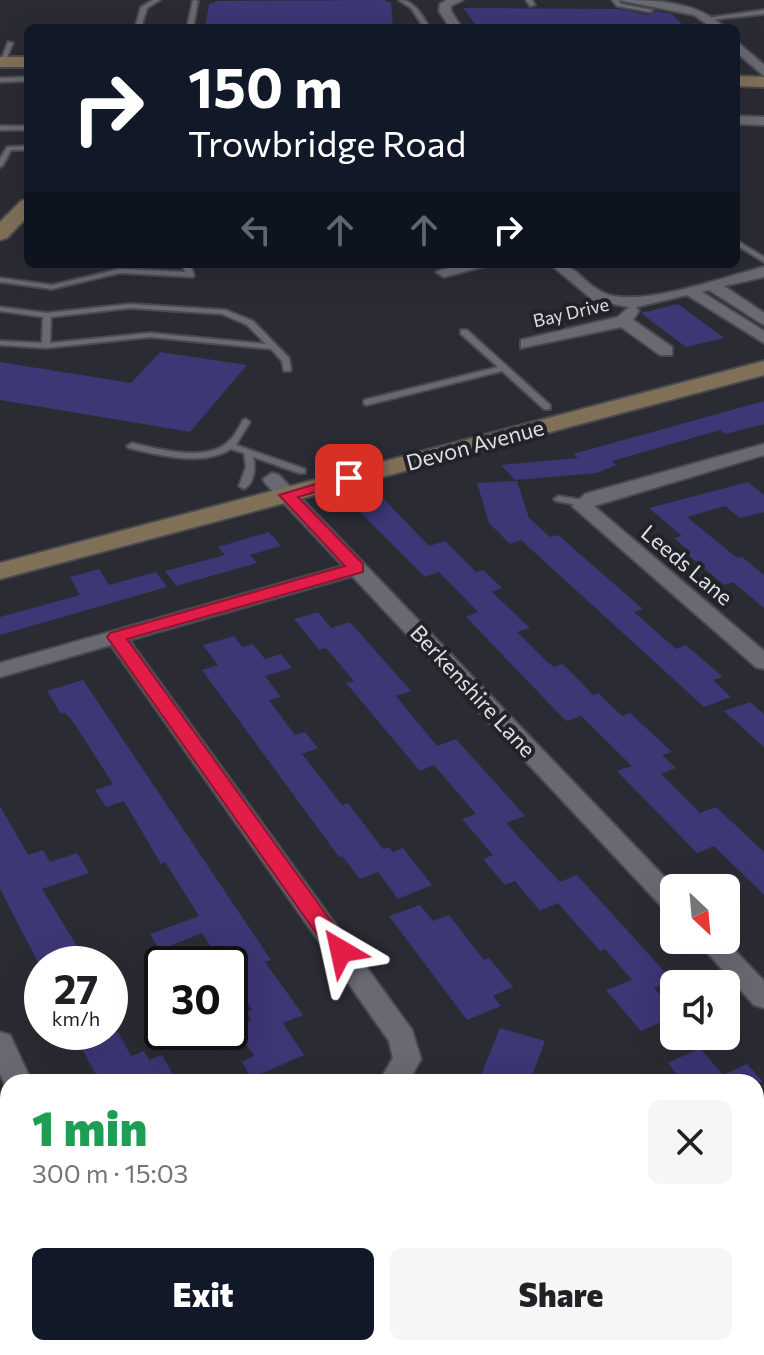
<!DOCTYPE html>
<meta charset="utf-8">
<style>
body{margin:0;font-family:Commissioner,sans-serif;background:#f6f6f6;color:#202124;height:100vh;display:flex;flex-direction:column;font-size:30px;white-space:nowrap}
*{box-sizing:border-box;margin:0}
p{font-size:26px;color:#757577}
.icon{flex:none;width:44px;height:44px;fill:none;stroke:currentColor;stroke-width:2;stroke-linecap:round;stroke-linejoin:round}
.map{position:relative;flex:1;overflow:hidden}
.details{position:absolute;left:0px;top:1074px;width:764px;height:282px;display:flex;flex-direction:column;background:#fff;border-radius:24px 24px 0 0;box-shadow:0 8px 32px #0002}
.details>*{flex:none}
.top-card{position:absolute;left:24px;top:24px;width:716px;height:244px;border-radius:12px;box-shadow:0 8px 32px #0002;background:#111827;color:#fff;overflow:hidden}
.needle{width:52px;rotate:154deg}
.buttons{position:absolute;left:660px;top:874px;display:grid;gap:16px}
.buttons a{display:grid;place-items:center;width:80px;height:80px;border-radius:12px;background:#fff;box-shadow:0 8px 32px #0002;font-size:40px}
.speed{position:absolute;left:24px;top:946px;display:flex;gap:16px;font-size:40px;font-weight:700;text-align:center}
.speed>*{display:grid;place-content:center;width:104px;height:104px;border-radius:50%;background:#fff;box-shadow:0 8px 32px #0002;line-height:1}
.speed small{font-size:20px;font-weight:400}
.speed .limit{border:4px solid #111;border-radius:12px;background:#fff;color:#111}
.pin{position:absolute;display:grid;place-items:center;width:68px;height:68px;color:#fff;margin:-34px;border-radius:16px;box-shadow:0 4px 12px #0006}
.me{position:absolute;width:88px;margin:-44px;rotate:324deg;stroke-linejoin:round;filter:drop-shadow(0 0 6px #0008)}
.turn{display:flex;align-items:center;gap:28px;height:168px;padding:0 32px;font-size:36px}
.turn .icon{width:104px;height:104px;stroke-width:2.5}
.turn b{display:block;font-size:56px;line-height:68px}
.lanes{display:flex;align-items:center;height:76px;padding:0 32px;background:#0003;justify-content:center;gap:40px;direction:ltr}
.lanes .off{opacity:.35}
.round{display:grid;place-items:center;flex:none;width:84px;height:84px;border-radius:12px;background:#f6f6f6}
.overview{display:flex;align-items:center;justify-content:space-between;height:136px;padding:0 32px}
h1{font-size:48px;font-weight:800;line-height:60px;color:#1e9e55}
.action{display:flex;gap:16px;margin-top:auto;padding:16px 32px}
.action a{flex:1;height:92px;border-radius:12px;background:#111827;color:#fff;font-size:32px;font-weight:800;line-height:92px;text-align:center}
.action a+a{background:#f6f6f6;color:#202124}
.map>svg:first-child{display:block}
.building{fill:#3c3775}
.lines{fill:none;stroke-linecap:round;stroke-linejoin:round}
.lane-casing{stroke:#49494f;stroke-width:4}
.street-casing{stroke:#49494f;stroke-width:4}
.secondary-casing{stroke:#49494f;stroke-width:4}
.lane{fill:#696972;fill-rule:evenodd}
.street{fill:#696972;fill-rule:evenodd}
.secondary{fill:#807058;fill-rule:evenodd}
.route{fill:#e11d48;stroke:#92132f;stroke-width:2}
.labels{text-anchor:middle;stroke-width:8;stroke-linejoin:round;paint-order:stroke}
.far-street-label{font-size:18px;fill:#dedee3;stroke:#222229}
.street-label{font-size:22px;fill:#dedee3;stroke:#222229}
</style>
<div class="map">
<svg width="764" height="1355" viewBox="0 0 764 1355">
<rect width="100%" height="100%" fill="#2b2b33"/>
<g class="building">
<polygon points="383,0 391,3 393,28 205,28 209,4 218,1"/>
<polygon points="463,8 618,9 649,15 656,11 672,14 686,28 478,28"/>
<polygon points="678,304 724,338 686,347 641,313"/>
<polygon points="160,352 247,365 190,432 0,400 0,362 131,383"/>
<polygon points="764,401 764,424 725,434 720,430 612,461 616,465 597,473 515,480 501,465 578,458 573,454"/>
<polygon points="517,481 529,518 550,537 558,535 643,609 634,612 676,649 686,645 723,677 713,680 731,697 704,707 521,540 510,544 489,523 477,483"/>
<polygon points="748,482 764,495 764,512 740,518 725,506 687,517 737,558 742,557 764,575 764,608 733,582 724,585 686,553 690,552 674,538 682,536 649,508"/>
<polygon points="382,497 429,546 445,541 476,572 483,570 502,588 492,592 530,628 517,632 546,661 554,667 563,664 593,695 598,693 622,716 630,713 672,752 662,755 676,768 661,774 700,813 716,807 764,852 764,895 714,846 697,853 617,771 632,766 581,716 566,721 466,617 478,612 439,572 425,577 353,505"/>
<polygon points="269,532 281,546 250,555 257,563 176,586 165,571 225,555 218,547"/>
<polygon points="99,569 109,585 156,572 167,587 0,635 0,617 80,595 70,577"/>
<polygon points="318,612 331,628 350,622 411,691 396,696 437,746 456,739 525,816 506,823 535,855 560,882 577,875 672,980 654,988 674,1011 674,1016 641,1031 606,990 632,980 605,949 600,951 558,903 540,911 515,881 505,885 483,859 493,855 462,819 476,814 434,765 420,771 346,683 354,681 326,648 319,650 294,619"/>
<polygon points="234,636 242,647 253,644 265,659 281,654 292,668 265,676 281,697 269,700 295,735 305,732 318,748 302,754 342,805 348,803 383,849 389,847 393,852 403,848 432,885 398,899 378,872 360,879 342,856 339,857 202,670 218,665 203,645"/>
<polygon points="83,680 271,960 265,962 303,1015 283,1023 304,1055 251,1078 242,1062 254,1056 235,1026 251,1020 246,1012 252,1010 230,976 230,964 222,964 202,933 160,950 150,934 199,916 165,862 161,864 124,801 106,807 95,790 113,784 74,723 64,712 61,714 47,691"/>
<polygon points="750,702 764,714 764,747 724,711"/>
<polygon points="0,806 28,855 43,850 50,862 77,853 89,873 42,889 88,964 39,964 0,889"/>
<polygon points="420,905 433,921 449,915 484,960 489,958 513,987 493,996 501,1006 467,1020 389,916"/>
<polygon points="500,1028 545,1041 531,1078 527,1077 525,1082 478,1082"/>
<polygon points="73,1032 118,1032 131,1056 144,1051 149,1060 162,1055 177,1082 100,1082"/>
<polygon points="700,1048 723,1075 747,1064 763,1082 683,1082 668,1063"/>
</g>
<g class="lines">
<defs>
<g id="lane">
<polygon points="153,0 160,0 147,8 141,28 135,28 141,7"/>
<polygon points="193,0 198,1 193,28 187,28"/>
<path d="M399,0C415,0 422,16 430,28H424L411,8Z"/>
<polygon points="526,0 532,0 535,5 530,6"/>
<polygon points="612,0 618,0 621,4 653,10 650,12 617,6"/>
<polygon points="764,10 764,14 709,20 706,18"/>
<polygon points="8,42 13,43 5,62 0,63"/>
<polygon points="28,77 28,81 0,82 0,78"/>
<rect x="0" y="126" width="28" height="4"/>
<polygon points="28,146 28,150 11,150 3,165 0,167 0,159 7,147"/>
<polygon points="736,240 764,257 764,262 736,245"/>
<polygon points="182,264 190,264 194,275 193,277 120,273 52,289 0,282 0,278 52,285 120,269 185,272"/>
<path d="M130,304L226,310L253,321L289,358L291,369L290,371H284L282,361L271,349L150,337L46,348L0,345V341L42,343L43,317L0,311V307L47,313ZM130,308L222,314L247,325L266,344L150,333L50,343L51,317Z"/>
<polygon points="461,330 467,330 550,405 550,409 544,409 502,371 367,405 364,404 364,400 498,367 461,334"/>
<path d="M246,419L250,422L236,445L305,469V473H299L253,457C256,467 254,484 244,489L239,486L246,467L244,453L231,449C202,467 159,455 129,448L127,446L132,443C158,449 208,463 229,441C235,436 239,427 243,420Z"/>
<polygon points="559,496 583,500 588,503 583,506 556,501 554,499"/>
</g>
<g id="street">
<polygon points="463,0 451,6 451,11 462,28 450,28 439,11 440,4 447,0"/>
<path d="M618,0C655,0 698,1 725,28H712L694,15Z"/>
<polygon points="736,41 764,65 764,76 736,52"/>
<polygon points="736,116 764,117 764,125 736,124"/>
<polygon points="461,264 493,264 444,277 436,272"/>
<path d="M550,264C580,264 580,282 604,293C638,309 726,276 764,267V277L724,286L764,313V325L709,290L702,292L764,331V343L687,295L636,307L639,311L633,320L672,347V355H660L621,327L521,348V340L618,317L629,307L593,300Z"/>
<polygon points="764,444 764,455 594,506 764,651 764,669 756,667 572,506 585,494"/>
<polygon points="272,473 279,475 675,888 674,912 665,910 352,576 129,640 412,1030 421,1059 408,1082 379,1082 393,1058 389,1041 111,645 0,677 0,663 343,566 265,483 263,479"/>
<polygon points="696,940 725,940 764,981 764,1008 754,1005"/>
<polygon points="0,1032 10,1035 32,1082 8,1082 8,1090 0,1074"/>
<polygon points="764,1286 764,1315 756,1318 756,1289"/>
<polygon points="641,1348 684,1348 681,1355 638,1355"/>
</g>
<g id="secondary">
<rect x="0" y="57" width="28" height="10"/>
<polygon points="736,76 764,77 764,87 736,86"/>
<polygon points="28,199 28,216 7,238 0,240 0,222 21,201"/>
<polygon points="764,361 764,375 0,579 0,563"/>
</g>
</defs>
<use href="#lane" class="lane-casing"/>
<use href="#street" class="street-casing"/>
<use href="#secondary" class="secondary-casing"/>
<use href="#lane" class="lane"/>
<use href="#street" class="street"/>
<use href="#secondary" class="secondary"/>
</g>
<polygon class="route" points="349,474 354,475 354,481 298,497 363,564 363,572 127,639 349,946 352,951 341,959 333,957 107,637 110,633 345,566 279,495"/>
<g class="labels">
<g class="far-street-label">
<text transform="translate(571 313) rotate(-13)" y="6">Bay Drive</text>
</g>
<g class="street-label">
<text transform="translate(475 445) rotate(-15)" y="8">Devon Avenue</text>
<text transform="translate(687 565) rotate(40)" y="8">Leeds Lane</text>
<text transform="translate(473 691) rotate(47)" y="8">Berkenshire Lane</text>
</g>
</g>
</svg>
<div class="buttons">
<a><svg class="needle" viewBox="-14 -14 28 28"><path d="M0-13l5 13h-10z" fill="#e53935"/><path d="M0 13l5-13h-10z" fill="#757577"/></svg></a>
<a><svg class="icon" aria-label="sound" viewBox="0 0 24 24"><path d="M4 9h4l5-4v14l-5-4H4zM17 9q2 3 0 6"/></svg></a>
</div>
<div class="speed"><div>27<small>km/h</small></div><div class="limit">30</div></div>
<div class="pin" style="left:349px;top:478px;background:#d93025"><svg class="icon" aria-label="arrive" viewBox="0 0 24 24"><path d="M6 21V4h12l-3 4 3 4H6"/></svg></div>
<svg class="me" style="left:341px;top:951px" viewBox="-20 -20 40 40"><path d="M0-17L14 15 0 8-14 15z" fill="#e11d48" stroke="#fff" stroke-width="4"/></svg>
<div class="top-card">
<div class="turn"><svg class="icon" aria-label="right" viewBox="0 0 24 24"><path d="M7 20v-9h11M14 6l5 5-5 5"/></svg><div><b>150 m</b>Trowbridge Road</div></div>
<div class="lanes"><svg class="icon off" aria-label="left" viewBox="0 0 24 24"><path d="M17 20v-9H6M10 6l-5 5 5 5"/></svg><svg class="icon off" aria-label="ahead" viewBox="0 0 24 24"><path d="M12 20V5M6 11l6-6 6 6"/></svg><svg class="icon off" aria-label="ahead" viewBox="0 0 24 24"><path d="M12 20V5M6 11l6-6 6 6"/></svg><svg class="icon" aria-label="right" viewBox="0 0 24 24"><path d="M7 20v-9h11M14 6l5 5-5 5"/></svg></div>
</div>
<section class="details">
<div class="overview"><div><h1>1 min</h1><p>300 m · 15:03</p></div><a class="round"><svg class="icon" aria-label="close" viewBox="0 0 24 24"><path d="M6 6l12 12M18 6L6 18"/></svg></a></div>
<div class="action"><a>Exit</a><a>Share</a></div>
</section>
</div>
